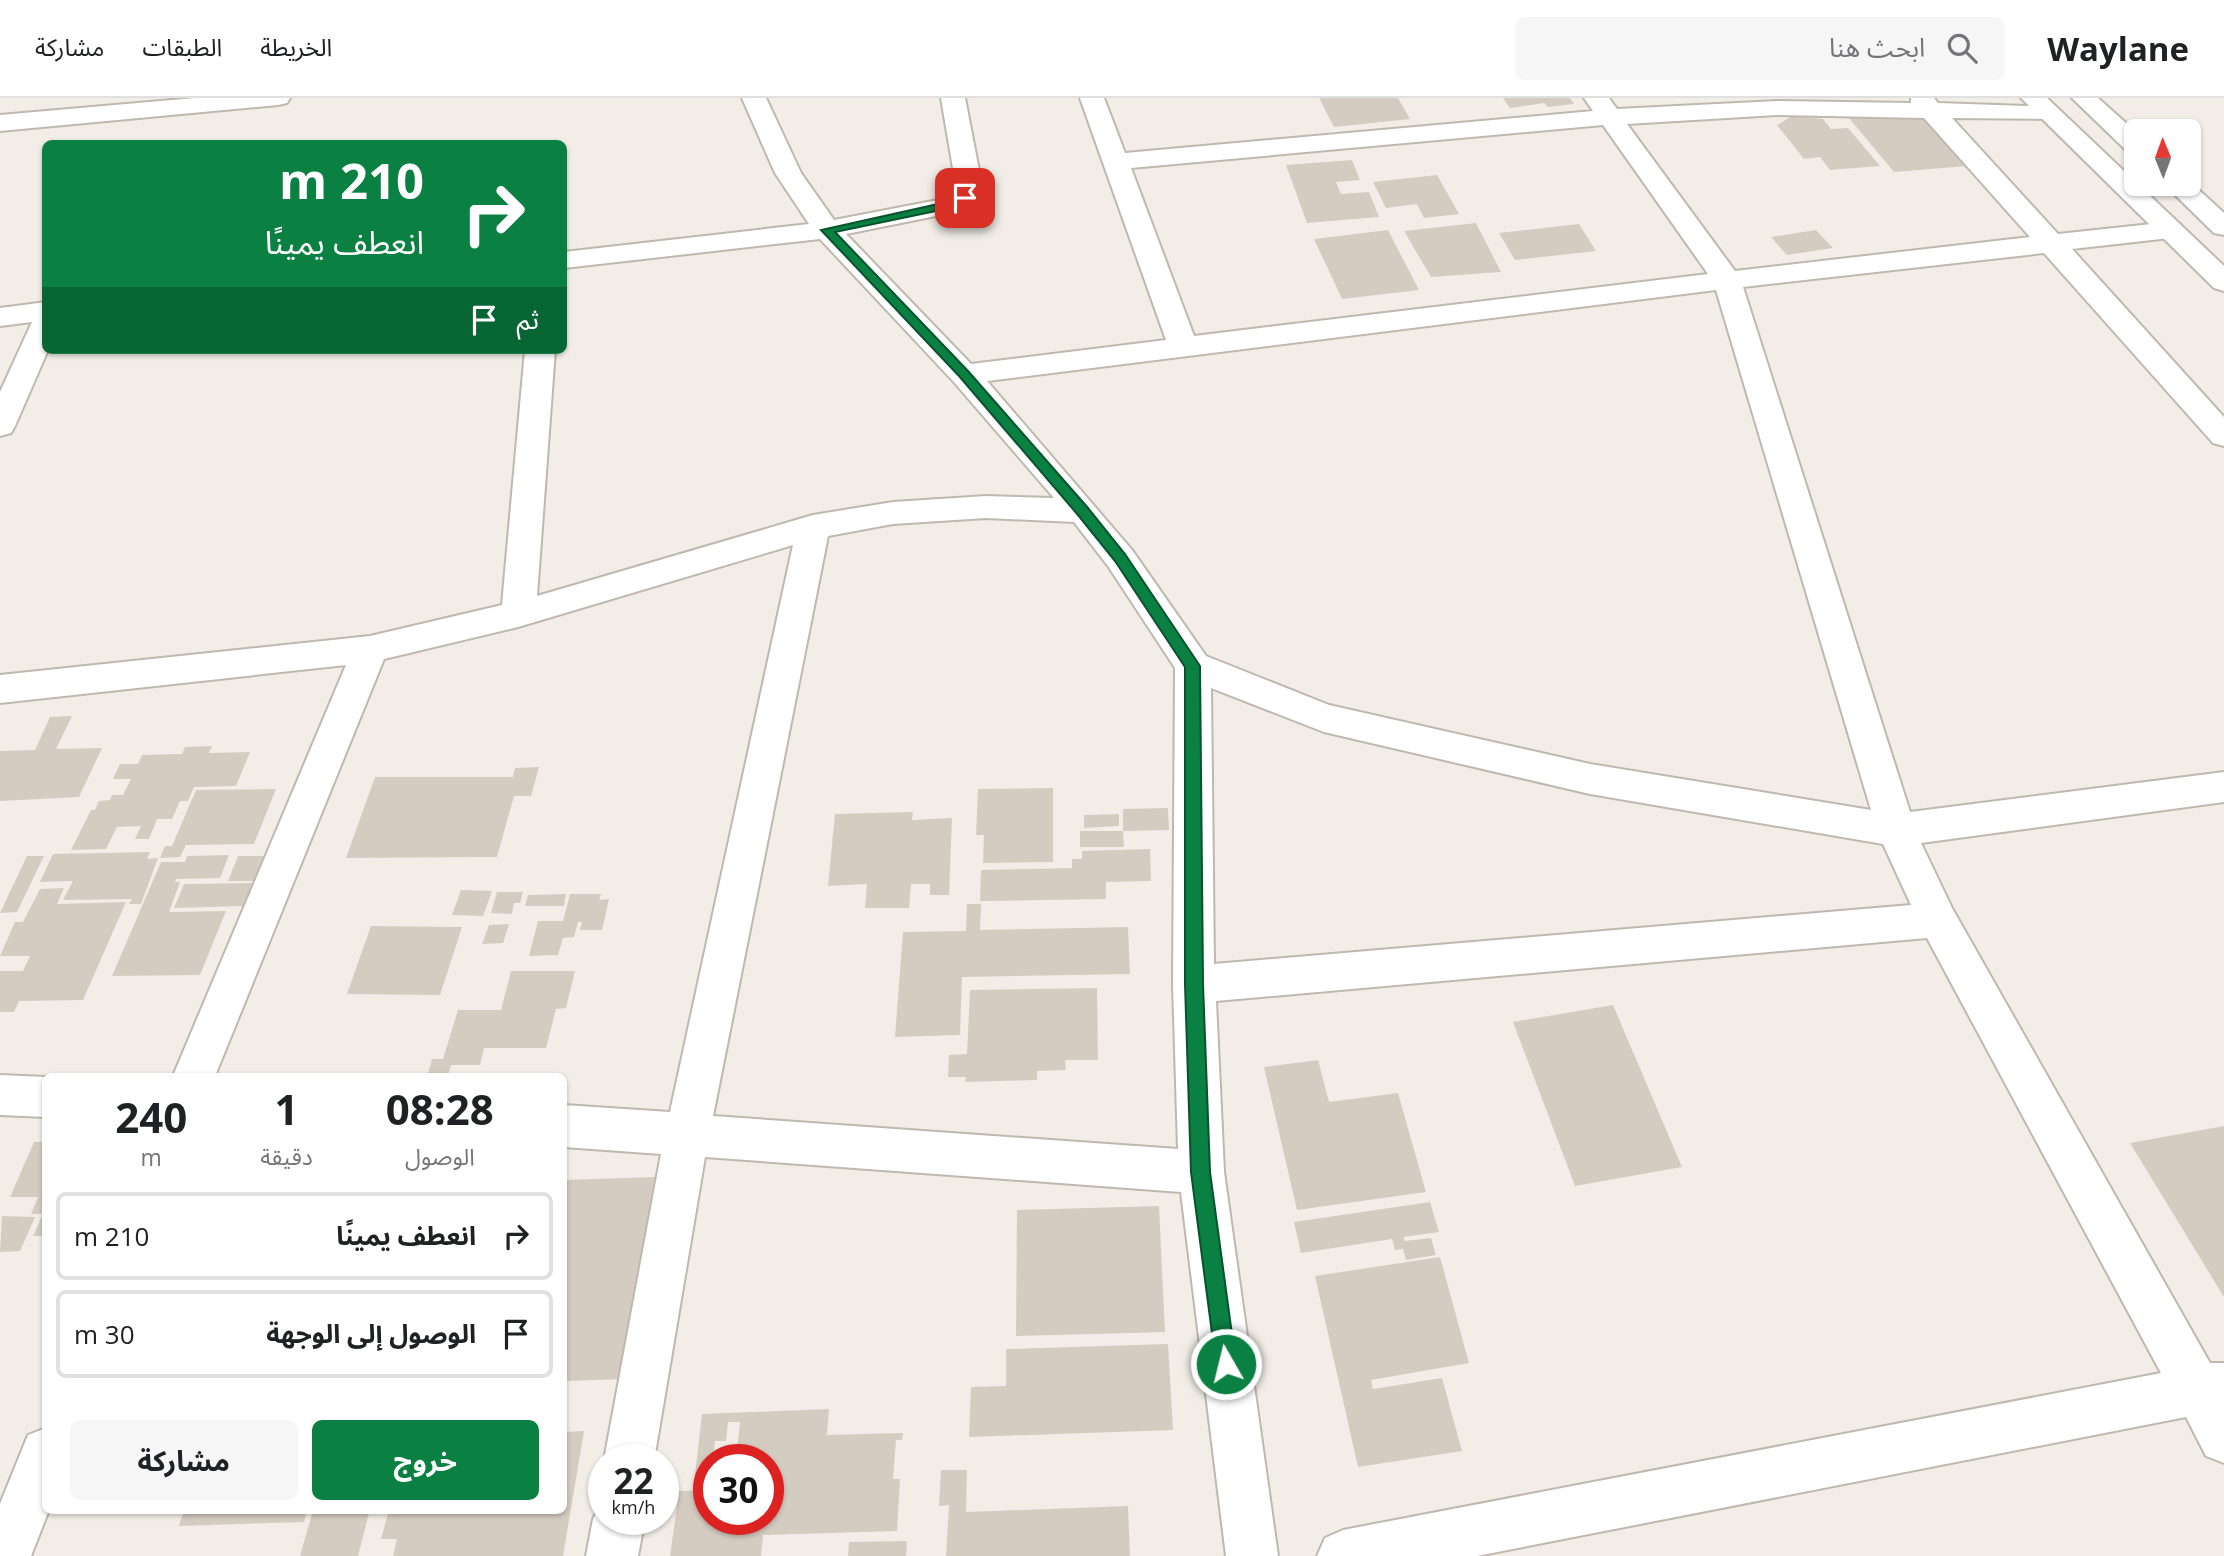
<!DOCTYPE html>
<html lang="ar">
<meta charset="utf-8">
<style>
body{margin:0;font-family:"Open Sans","Noto Sans Arabic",sans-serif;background:#f6f6f6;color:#202124;direction:rtl;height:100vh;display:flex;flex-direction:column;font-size:26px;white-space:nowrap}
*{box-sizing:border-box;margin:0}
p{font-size:23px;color:#757577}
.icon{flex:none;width:38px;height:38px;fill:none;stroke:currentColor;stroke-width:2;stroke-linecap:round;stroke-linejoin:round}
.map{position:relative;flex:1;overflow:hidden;direction:ltr}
.drawer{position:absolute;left:42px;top:975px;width:525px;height:441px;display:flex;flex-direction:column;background:#fff;border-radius:10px;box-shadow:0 2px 5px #0004;direction:rtl}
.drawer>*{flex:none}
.guide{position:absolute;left:42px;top:42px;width:525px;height:214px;border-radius:10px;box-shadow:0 2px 5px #0004;direction:rtl;background:#0b8043;color:#fff;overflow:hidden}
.needle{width:46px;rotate:359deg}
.controls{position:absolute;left:2124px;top:21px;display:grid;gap:14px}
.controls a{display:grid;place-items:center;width:77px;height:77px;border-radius:10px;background:#fff;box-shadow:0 2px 5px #0004;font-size:35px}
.speed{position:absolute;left:588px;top:1346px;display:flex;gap:14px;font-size:35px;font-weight:700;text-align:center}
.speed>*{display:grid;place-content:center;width:91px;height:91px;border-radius:50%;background:#fff;box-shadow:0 2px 5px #0004;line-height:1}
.speed small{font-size:18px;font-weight:400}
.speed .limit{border:10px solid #d22;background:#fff;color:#111}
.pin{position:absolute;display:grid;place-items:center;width:60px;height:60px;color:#fff;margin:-30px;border-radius:14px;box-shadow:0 4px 10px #0006}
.me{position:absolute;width:77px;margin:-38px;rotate:352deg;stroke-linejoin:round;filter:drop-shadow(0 0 5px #0008)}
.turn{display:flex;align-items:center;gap:24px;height:147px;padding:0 28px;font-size:32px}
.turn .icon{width:91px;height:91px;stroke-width:2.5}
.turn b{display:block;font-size:49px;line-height:60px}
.then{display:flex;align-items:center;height:66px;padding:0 28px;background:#0003;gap:14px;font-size:26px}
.eta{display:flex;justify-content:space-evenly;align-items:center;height:119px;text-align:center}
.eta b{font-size:42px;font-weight:700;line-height:49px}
.button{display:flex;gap:14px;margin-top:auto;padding:14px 28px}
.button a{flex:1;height:80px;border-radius:10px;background:#0b8043;color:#fff;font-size:28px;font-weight:700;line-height:80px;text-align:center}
.button a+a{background:#f6f6f6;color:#202124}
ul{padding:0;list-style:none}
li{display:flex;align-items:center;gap:21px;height:88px;margin:0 14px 10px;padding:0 14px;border:4px solid #e0e0e0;border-radius:10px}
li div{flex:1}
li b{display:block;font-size:26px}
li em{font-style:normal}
header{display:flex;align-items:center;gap:42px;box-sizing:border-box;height:98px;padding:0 35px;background:#fff;border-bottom:2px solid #e0e0e0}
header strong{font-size:33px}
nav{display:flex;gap:38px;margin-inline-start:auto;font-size:24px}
.search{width:490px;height:63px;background:#f6f6f6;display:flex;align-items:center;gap:18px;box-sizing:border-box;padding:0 24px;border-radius:10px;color:#757577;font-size:26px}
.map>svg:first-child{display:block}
.building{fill:#d5ccc1}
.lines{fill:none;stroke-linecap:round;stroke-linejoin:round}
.minor-casing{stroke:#bfb8ae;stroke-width:4}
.tertiary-casing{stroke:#bfb8ae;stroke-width:4}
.minor{fill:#fff;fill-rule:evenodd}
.tertiary{fill:#fff;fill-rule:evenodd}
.route{fill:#0b8043;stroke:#07532c;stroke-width:2}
</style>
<header>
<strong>Waylane</strong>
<div class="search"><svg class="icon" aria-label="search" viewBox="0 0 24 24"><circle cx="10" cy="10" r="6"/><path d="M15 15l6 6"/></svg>ابحث هنا</div>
<nav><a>الخريطة</a><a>الطبقات</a><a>مشاركة</a></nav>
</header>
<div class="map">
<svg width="2224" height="1458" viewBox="0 0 2224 1458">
<rect width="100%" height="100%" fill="#f2eee7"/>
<g class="building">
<polygon points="1319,0 1398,0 1410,21 1334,29"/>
<polygon points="1503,0 1570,0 1574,6 1548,9 1544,5 1510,10"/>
<polygon points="1930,13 1979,67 1894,74 1849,20"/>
<polygon points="1792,18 1823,21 1831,31 1848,30 1880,68 1830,72 1820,59 1804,61 1777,27"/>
<polygon points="1352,62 1360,82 1336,84 1341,96 1369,94 1379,119 1307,125 1286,67"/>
<polygon points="1437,77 1459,116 1424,120 1417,106 1386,110 1373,84"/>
<polygon points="1476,125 1501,174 1431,179 1404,133"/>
<polygon points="1579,126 1596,153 1515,162 1499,135"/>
<polygon points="1388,132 1419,192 1342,201 1314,141"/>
<polygon points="1816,132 1833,150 1787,157 1771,139"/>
<polygon points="72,618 56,651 102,650 79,699 0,703 0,653 35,652 50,619"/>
<polygon points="212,648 209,655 250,654 236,688 194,689 188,703 180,703 172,721 157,721 149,741 135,741 141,728 117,729 106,751 71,752 91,712 95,712 99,703 110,702 112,697 123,697 131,681 113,681 120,666 138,666 142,657 182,656 185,649"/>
<polygon points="539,669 531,698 514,698 497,759 346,760 375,679 513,679 515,670"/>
<polygon points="1053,690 1053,764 983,765 984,737 976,737 978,691"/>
<polygon points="276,691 254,746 186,747 180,759 160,760 165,748 172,748 196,692"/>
<polygon points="1168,710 1169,732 1123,733 1123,711"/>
<polygon points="913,714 912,722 952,720 949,797 930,797 930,786 911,786 909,810 865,810 867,786 828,788 835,716"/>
<polygon points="1119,716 1119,728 1084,730 1084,717"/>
<polygon points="1080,733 1123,733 1124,749 1080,749"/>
<polygon points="1150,751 1151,783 1106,784 1106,801 980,803 981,772 1072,770 1072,761 1082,761 1082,753"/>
<polygon points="150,754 147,761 158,760 141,806 129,806 132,801 63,802 73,783 40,784 53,756"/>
<polygon points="229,757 220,780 176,781 175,784 180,784 169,814 226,813 200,877 112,878 161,764 185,764 187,758"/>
<polygon points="27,758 44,758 17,814 0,815"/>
<polygon points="238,758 266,758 256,783 228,783"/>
<polygon points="255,785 245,808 174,810 184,786"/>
<polygon points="64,790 57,806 126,804 83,902 19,903 14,914 0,914 0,873 23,873 30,858 0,858 15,824 23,824 40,791"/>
<polygon points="461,792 492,793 483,818 452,817"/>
<polygon points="497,794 523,794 520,805 514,805 512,816 491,815"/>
<polygon points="566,796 564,808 525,808 528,797"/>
<polygon points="570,796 601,796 599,802 609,801 602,832 580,832 582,824 578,824 574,839 563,840 558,857 529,858 538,823 563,823"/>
<polygon points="967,806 981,806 980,832 1128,829 1130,876 962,879 960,937 895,939 903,834 966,833"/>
<polygon points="509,826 503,845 482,846 489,827"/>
<polygon points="371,828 462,829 440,897 347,896"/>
<polygon points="511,873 575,873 566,910 556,911 546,950 484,950 480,967 451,967 448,977 428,976 432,961 443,961 458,912 501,912"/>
<polygon points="1097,890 1098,962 1065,962 1066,972 1037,973 1037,982 965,984 966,979 948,979 949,957 967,956 970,892"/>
<polygon points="1613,907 1682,1069 1575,1088 1513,924"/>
<polygon points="1318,962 1329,1004 1398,995 1426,1094 1297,1112 1264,969"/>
<polygon points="2224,1028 2224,1199 2130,1045"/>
<polygon points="34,1044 46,1044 46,1138 33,1138 43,1116 31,1116 38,1099 10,1099"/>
<polygon points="658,1079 625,1281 564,1283 564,1082"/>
<polygon points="1430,1104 1439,1134 1404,1139 1404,1143 1431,1140 1436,1157 1406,1162 1403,1151 1395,1152 1392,1141 1301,1155 1294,1124"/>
<polygon points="1159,1108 1165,1234 1016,1238 1017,1112"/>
<polygon points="2,1118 35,1119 20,1153 0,1154"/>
<polygon points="1440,1159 1469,1265 1371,1282 1373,1291 1442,1280 1462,1353 1358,1369 1315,1178"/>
<polygon points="1168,1246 1173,1332 969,1339 971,1289 1006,1288 1006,1251"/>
<polygon points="829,1311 827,1337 903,1335 902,1342 896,1342 893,1381 900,1381 897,1433 763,1437 761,1458 670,1458 679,1393 709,1392 709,1421 768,1421 768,1362 736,1362 740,1324 728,1324 726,1343 715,1343 713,1362 709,1362 709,1377 695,1377 702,1316"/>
<polygon points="584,1333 563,1458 393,1458 397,1441 381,1441 389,1412 564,1412 564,1334"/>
<polygon points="941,1372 967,1372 966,1414 1128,1408 1130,1458 946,1458 949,1407 939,1408"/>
<polygon points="184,1412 307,1412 304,1424 179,1428"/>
<polygon points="369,1415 358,1458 300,1458 312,1416"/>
<polygon points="907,1443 906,1458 848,1458 849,1444"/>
</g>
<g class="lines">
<defs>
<g id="minor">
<polygon points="195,0 290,0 287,5 278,7 0,33 0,17"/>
<path d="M742,0H766L801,75L834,122L943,101L953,96L956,88L941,0H965L982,88L974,106L951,115L846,136L971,266L1166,242L1080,0H1104L1125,55L1593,13L1584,0H1609L1617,11L1777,3L1911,5V0H1934L1938,5L2056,9L2059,14L2056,19L2047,21L1952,20L2058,136L2170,124L2180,126L2184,132L2180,138L2170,140L2072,151L2224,319V348L2213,345L2044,155L1743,189L1910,714L2224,674V704L1921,745L1952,810L2210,1265H2224V1365L2206,1358L2186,1319L1477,1458H1317L1325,1440L1343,1432L2161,1275L1927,840L1216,903L1224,1074L1278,1458H1226L1181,1094L705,1059L654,1362H604L661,1056L564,1049V1007L670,1014L793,447L518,529L384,561L215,978H173L346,567L0,605V577L370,538L502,507L525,252H555L537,498L813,417L893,404L986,398L1054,400L953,283L820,141L564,170V154L809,126L775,75ZM1777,17L1924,20L2030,139L1735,173L1627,26ZM1603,27L1708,176L1194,238L1131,70ZM1716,192L1871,712L1590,666L1329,607L1206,558L1132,452L987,283ZM986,420L1074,424L1108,468L1175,570L1173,886L1178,1051L713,1018L828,438L893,426ZM1211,590L1324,634L1590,696L1883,746L1911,807L1214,866Z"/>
<polygon points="46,204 46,252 48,252 15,328 11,335 0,338 0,294 32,224 0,228 0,210"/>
<polygon points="0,977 46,979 46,1019 0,1017"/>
<polygon points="46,1330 46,1412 49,1412 31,1458 0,1458 0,1406 28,1337"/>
<polygon points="604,1402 604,1421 645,1421 638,1458 586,1458 593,1421"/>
</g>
<g id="tertiary">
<polygon points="2021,0 2047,0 2224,168 2224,193 2214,190"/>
<polygon points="2072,0 2098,0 2137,35 2137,57 2128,54"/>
<polygon points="2189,83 2224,115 2224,137 2214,135 2164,86 2189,86"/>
</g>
</defs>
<use href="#minor" class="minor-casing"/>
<use href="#tertiary" class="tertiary-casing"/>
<use href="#minor" class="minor"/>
<use href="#tertiary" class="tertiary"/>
</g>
<polygon class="route" points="961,98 970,100 955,109 835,134 968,273 1088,410 1125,456 1200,568 1203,886 1210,1074 1236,1266 1233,1273 1226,1276 1219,1273 1216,1266 1191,1074 1185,886 1185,569 1115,463 1078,417 959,278 821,132 947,104"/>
</svg>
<div class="controls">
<a><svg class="needle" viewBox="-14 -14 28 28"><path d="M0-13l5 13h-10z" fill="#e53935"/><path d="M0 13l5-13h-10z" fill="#757577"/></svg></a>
</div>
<div class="speed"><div>22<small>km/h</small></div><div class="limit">30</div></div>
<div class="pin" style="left:965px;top:100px;background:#d93025"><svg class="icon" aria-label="arrive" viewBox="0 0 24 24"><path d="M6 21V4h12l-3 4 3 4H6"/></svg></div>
<svg class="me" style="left:1226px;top:1266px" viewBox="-20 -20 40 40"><circle r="17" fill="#0b8043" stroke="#fff" stroke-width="3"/><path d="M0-11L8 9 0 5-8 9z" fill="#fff"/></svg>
<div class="guide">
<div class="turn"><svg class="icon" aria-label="right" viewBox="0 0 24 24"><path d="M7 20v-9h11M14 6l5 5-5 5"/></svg><div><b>210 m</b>انعطف يمينًا</div></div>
<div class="then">ثم<svg class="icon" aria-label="arrive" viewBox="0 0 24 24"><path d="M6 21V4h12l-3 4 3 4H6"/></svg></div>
</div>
<section class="drawer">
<div class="eta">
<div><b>08:28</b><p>الوصول</p></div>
<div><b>1</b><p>دقيقة</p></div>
<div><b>240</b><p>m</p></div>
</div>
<ul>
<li><svg class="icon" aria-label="right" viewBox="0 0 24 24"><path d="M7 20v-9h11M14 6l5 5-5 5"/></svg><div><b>انعطف يمينًا</b></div><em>210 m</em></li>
<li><svg class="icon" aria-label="arrive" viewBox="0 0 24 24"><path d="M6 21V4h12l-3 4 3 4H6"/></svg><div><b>الوصول إلى الوجهة</b></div><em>30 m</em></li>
</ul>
<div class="button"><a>خروج</a><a>مشاركة</a></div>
</section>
</div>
